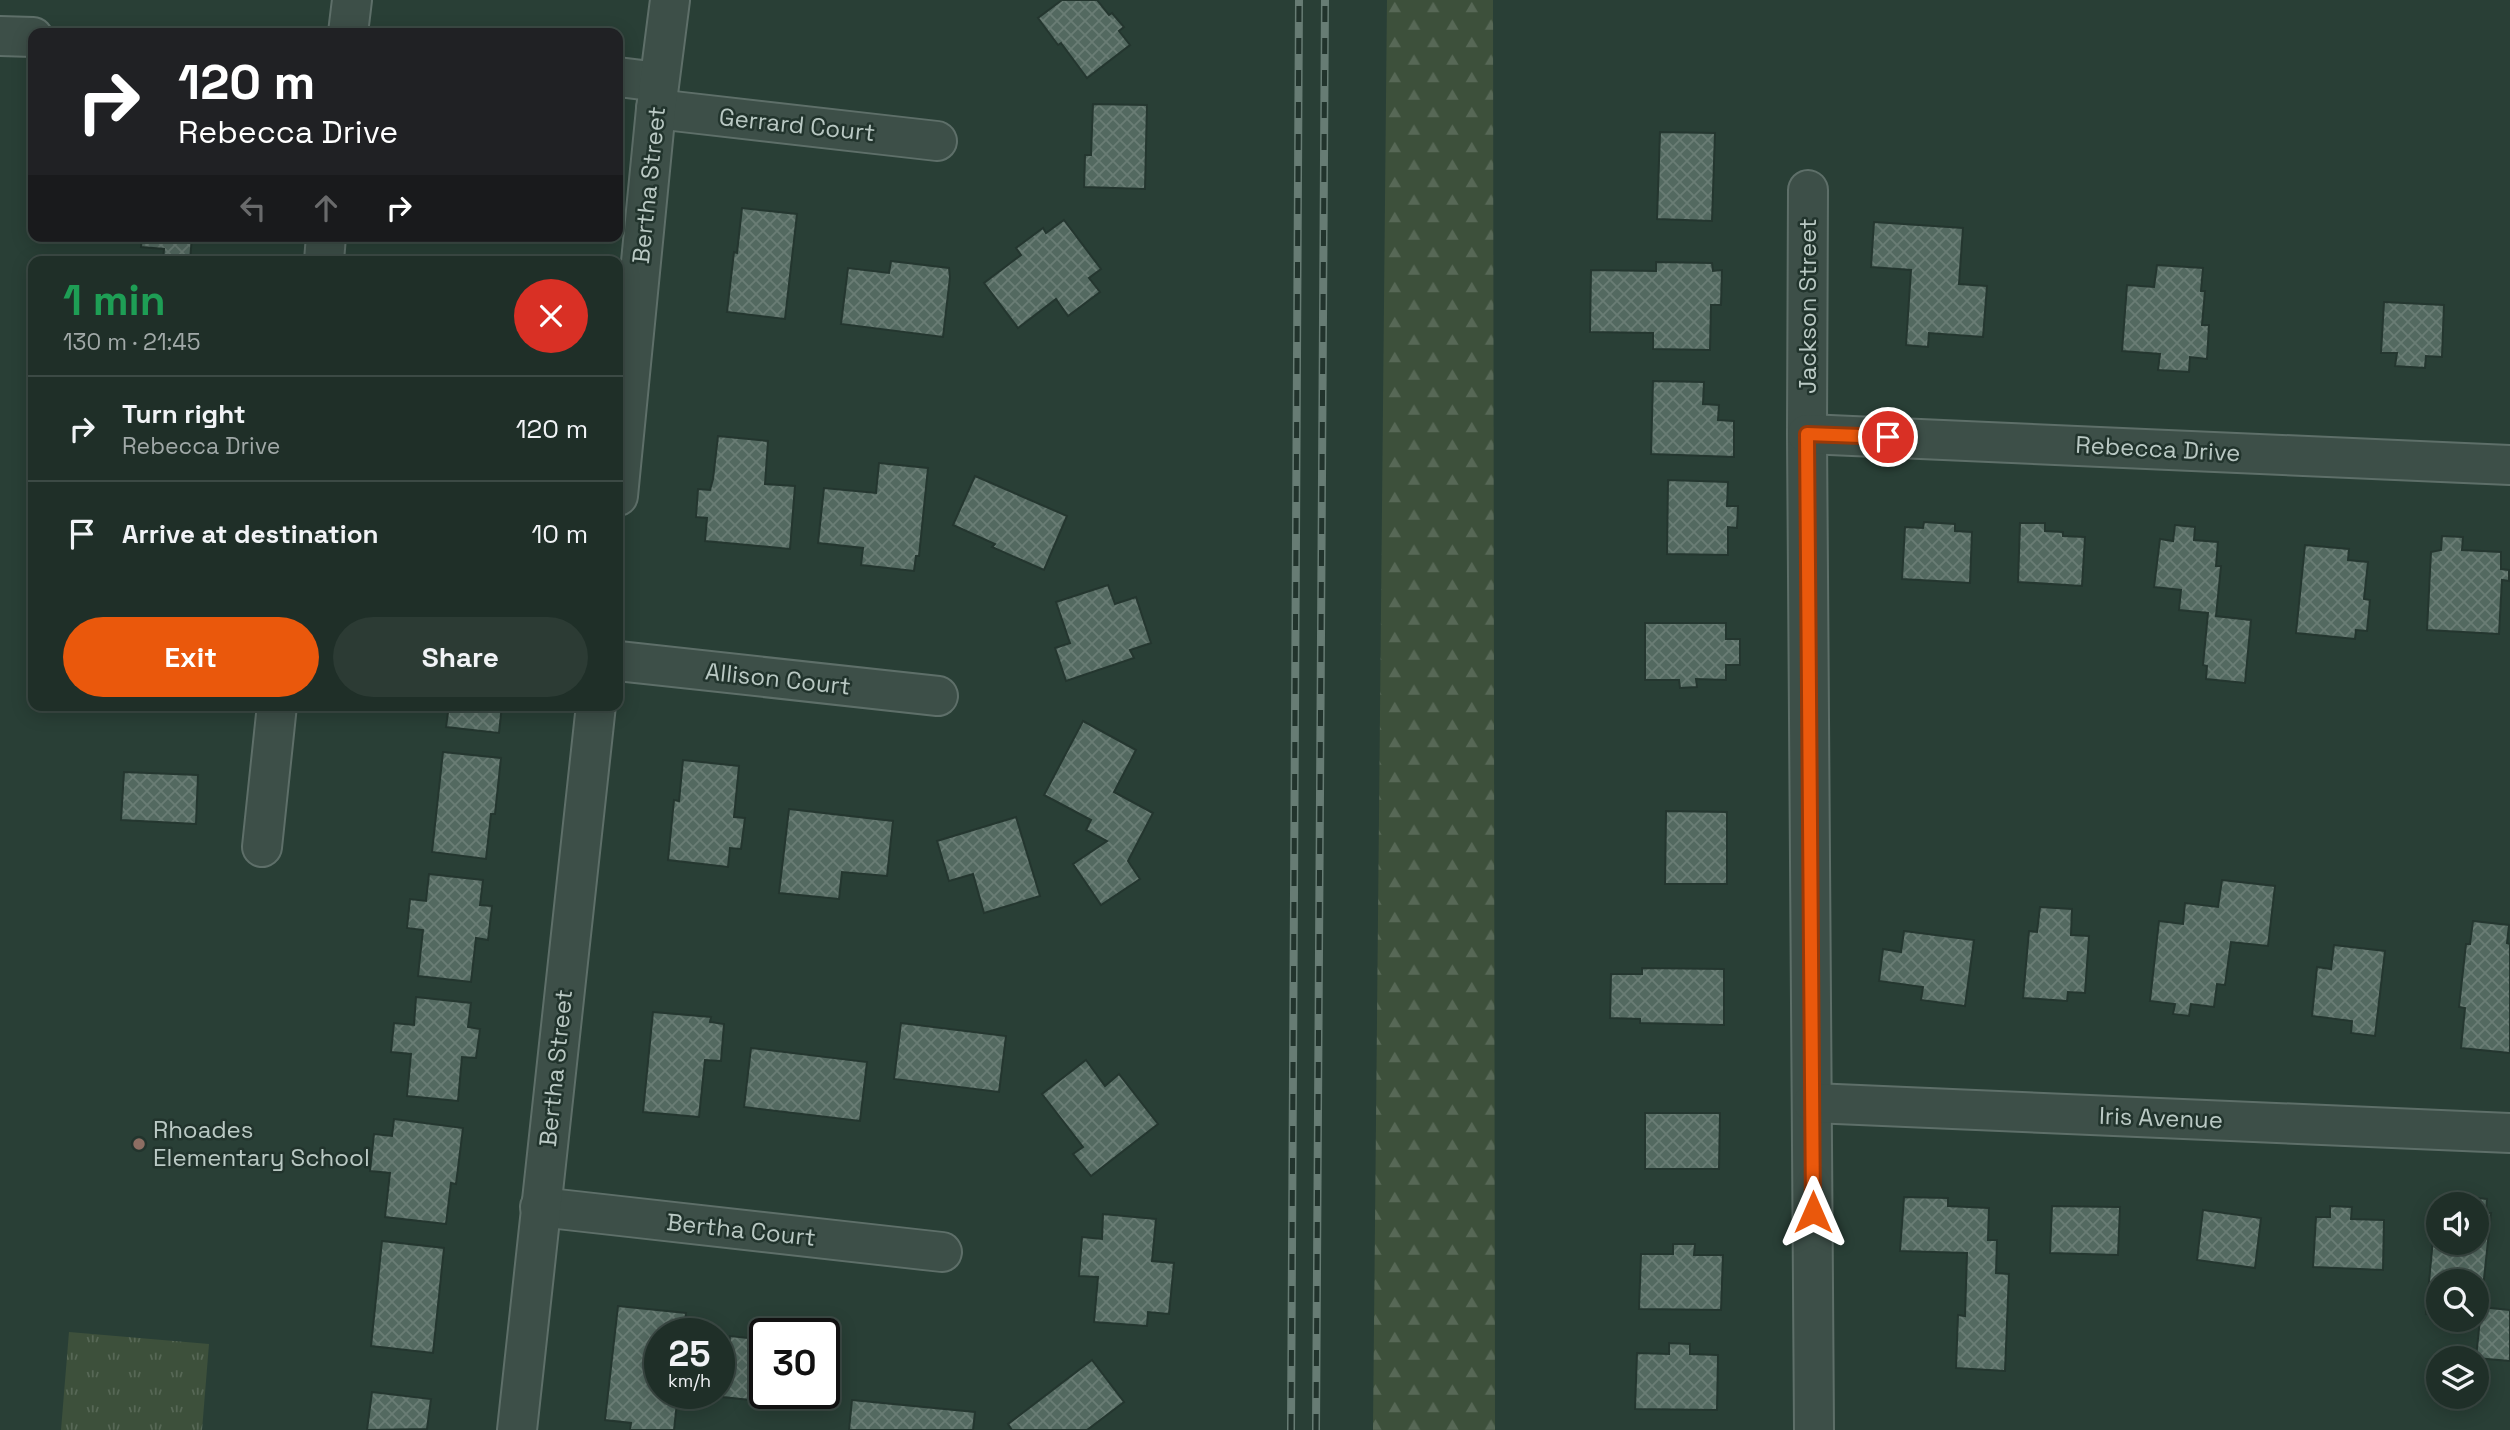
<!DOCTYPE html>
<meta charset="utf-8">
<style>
body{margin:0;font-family:"Space Grotesk",sans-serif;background:#2c3b34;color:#f1f3f6;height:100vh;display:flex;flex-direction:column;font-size:26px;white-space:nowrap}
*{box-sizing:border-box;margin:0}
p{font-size:23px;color:#a1a9a8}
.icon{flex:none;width:38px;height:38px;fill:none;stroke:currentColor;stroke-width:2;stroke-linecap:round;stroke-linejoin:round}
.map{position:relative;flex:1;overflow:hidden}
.sheet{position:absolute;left:28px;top:256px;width:595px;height:455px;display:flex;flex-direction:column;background:#1f2f28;border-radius:14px;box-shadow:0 4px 18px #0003,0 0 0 2px #3c4a45}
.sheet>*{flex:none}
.guide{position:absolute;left:28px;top:28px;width:595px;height:214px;border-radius:14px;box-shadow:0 4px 18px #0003,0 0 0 2px #3c4a45;background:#202124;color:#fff;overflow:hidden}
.tools{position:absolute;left:2426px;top:1192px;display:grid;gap:14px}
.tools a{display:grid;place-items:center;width:63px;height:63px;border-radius:50%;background:#1f2f28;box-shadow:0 4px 18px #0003,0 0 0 2px #3c4a45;font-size:35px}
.speed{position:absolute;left:644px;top:1318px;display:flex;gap:14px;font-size:35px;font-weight:700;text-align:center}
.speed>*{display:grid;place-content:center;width:91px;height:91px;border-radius:50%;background:#1f2f28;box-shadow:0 4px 18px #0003,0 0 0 2px #3c4a45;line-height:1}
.speed small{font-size:18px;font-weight:400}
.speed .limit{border:4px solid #111;border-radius:10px;background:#fff;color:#111}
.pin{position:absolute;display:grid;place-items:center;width:60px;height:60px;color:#fff;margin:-30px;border:4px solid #fff;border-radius:50%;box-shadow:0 2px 7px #0007}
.me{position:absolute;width:77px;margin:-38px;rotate:0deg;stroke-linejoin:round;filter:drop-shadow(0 0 5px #0008)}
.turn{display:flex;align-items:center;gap:24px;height:147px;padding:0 35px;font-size:32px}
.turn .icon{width:91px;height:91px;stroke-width:2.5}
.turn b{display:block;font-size:49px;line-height:60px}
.lanes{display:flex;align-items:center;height:66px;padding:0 35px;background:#0003;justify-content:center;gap:35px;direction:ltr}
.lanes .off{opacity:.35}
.round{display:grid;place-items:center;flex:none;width:74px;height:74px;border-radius:37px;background:#2c3b34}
.overview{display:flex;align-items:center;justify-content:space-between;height:119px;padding:0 35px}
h1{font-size:42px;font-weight:600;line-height:52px;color:#1e9e55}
.action{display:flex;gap:14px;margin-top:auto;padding:14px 35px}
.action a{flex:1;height:80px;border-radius:42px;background:#ea580c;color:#fff;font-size:28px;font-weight:600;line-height:80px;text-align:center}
.action a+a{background:#2c3b34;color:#f1f3f6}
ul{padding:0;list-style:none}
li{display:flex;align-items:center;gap:21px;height:105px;padding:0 35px;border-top:2px solid #3c4a45}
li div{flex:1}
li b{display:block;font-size:26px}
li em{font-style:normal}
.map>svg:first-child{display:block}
.grass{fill:url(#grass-tufts)}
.forest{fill:url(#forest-firs)}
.building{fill:url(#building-cross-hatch);stroke:#24362f;stroke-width:2}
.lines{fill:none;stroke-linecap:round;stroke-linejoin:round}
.minor-casing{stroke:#5e6f69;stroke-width:42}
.minor{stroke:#3d4f48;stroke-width:38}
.rail-casing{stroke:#677c74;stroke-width:8}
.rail{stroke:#22342d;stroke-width:5;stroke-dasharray:16;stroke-linecap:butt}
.route-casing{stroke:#983908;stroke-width:18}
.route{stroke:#ea580c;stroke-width:12}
.education-dot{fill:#8d6e63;stroke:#22342d;stroke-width:2.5}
.labels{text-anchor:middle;stroke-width:5;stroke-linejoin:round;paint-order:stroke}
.street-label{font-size:24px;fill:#bac9c4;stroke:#22342d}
.poi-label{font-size:24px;fill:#bac9c4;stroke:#22342d;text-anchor:start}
</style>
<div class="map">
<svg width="2510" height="1430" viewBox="0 0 2510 1430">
<defs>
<pattern id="grass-tufts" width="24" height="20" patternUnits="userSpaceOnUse" patternTransform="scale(1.75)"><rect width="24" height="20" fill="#3d503b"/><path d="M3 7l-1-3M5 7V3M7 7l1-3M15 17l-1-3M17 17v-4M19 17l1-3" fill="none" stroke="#576856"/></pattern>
<pattern id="forest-firs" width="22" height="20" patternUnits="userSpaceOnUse" patternTransform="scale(1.75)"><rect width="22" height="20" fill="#3d503b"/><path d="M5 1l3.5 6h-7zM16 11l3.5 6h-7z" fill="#576856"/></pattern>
<pattern id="building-cross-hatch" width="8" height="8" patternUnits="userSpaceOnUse" patternTransform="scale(1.75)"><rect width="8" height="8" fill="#536960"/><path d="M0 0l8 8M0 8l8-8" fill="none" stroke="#6a7d75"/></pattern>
</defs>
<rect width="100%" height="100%" fill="#293f36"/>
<polygon class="grass" points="69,1332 209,1344 202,1430 61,1430"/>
<polygon class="forest" points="1387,0 1493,0 1495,1430 1373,1430"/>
<g class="building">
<polygon points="1062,0 1097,0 1109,15 1112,13 1124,27 1119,31 1130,45 1087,78 1061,43 1058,45 1038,18"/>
<polygon points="1093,104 1147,105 1145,189 1084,187 1085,155 1091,155"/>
<polygon points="1660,132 1715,133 1712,221 1657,219"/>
<polygon points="742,208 797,214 785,319 727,312 734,252 737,253"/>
<polygon points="1064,220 1101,269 1089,278 1100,292 1068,316 1056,299 1018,328 984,283 1021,255 1016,248 1043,228 1046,233"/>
<polygon points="1874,222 1963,228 1959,284 1987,286 1983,337 1929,333 1928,347 1906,345 1911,270 1871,267"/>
<polygon points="142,236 192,236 190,261 163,261 164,249 141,247"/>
<polygon points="891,261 949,268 950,277 943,337 841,324 848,268 889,273"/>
<polygon points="1656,262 1712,263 1713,271 1722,270 1721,305 1711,305 1710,350 1653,349 1653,333 1590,332 1591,270 1656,271"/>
<polygon points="2157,265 2203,268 2201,291 2205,291 2202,325 2209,325 2207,359 2190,357 2189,372 2158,370 2160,354 2122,351 2127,285 2154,287"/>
<polygon points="2384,302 2444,305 2442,357 2426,356 2425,368 2395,366 2397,353 2381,353"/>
<polygon points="1653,381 1704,382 1703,404 1719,405 1718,420 1734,421 1734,457 1651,454"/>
<polygon points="718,436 768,441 765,484 795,486 790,549 705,541 707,518 696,517 698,489 710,490 713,479"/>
<polygon points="879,463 928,468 919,556 916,556 914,571 861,565 863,548 818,543 824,488 876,493"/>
<polygon points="975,476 1067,516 1044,570 992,547 995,544 953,525"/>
<polygon points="1668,480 1728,482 1727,506 1738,506 1737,528 1728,527 1728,555 1667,554"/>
<polygon points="1924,522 1955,524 1955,531 1972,532 1970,583 1902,579 1905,527 1923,528"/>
<polygon points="2020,523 2045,523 2045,531 2063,532 2063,536 2085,537 2082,586 2018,582"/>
<polygon points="2175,525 2195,527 2194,540 2218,542 2216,566 2221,566 2216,616 2251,620 2245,683 2206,679 2207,666 2203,665 2208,613 2179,610 2181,590 2154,587 2160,539 2173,541"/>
<polygon points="2442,536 2463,537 2462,550 2501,552 2501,569 2509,570 2509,581 2502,580 2499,634 2427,630 2431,552 2441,550"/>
<polygon points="2305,545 2349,549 2348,560 2368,562 2364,599 2370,600 2367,631 2356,630 2355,639 2296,633"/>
<polygon points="1108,585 1115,604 1136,597 1151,643 1130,650 1134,658 1066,681 1055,648 1070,643 1056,602"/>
<polygon points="1645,623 1726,623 1726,639 1740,639 1740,665 1726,665 1726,680 1696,679 1697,687 1680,688 1679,680 1645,680"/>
<polygon points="449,705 502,705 499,733 446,727"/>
<polygon points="1083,721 1136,750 1114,792 1153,813 1128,861 1140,879 1101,905 1073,864 1107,841 1086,830 1091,820 1044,795"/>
<polygon points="443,752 501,758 495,814 491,814 486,859 432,852"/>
<polygon points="683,760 739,766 734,817 745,818 741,849 730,848 728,867 668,860 674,800 679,801"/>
<polygon points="124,772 198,775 196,824 121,820"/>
<polygon points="789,809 893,821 887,876 842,872 839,899 779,893"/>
<polygon points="1666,811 1727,812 1727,884 1665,884"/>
<polygon points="1016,817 1040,896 984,913 973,874 949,881 937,841"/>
<polygon points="429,874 483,880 480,905 492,906 488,940 476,938 471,982 418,976 423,930 407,928 410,899 426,901"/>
<polygon points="2222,880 2275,886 2268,946 2231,942 2225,985 2217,984 2214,1007 2191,1004 2189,1016 2173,1014 2175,1004 2150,1001 2159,921 2183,924 2185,903 2218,907"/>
<polygon points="2040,907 2072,909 2071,935 2089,936 2085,993 2068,992 2067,1001 2023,998 2029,931 2037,932"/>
<polygon points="2473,921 2509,925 2507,943 2510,944 2510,1053 2461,1048 2465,1008 2459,1007 2466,944 2470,944"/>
<polygon points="1904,931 1974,940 1965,1006 1921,1000 1923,987 1879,981 1883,949 1901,952"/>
<polygon points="2334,945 2385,951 2375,1036 2351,1033 2352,1021 2312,1016 2317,967 2331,969"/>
<polygon points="1642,968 1724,969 1724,1025 1640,1023 1640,1019 1610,1018 1611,974 1642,974"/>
<polygon points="416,997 471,1003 468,1027 480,1029 476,1058 462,1057 458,1101 407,1096 411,1054 391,1052 394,1023 414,1025"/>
<polygon points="653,1012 711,1017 710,1022 724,1024 721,1061 705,1060 699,1117 643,1112"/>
<polygon points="901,1023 1006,1036 999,1092 894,1079"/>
<polygon points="751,1048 867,1062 860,1121 744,1107"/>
<polygon points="1086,1060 1105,1086 1119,1074 1158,1124 1091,1176 1073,1154 1083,1147 1042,1094"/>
<polygon points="1645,1113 1720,1113 1719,1169 1645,1169"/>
<polygon points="394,1119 463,1128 456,1184 451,1183 446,1224 385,1217 390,1173 370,1171 374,1134 392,1136"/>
<polygon points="2446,1195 2487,1199 2486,1213 2491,1213 2481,1307 2510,1310 2510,1361 2476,1358 2480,1319 2476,1319 2476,1281 2438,1281 2438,1315 2426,1314 2436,1207 2438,1242 2476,1242 2476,1204 2444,1204"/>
<polygon points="1904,1197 1948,1198 1948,1206 1989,1208 1988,1240 1997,1240 1996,1273 2009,1274 2005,1371 1956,1368 1958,1315 1965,1316 1967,1253 1900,1251"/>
<polygon points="2052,1206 2120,1207 2118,1255 2050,1253"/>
<polygon points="2330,1206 2352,1207 2351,1219 2384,1220 2383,1270 2313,1267 2316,1217 2330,1217"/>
<polygon points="2203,1210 2261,1218 2255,1268 2197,1260"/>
<polygon points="1103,1214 1156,1219 1152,1261 1174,1263 1169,1314 1148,1312 1147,1326 1094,1322 1098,1277 1079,1276 1082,1237 1102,1239"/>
<polygon points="382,1241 444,1248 433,1353 371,1346"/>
<polygon points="1673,1244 1695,1244 1694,1255 1723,1255 1721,1310 1639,1309 1641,1254 1673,1254"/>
<polygon points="618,1306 686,1313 683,1334 660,1334 660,1393 678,1393 674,1430 630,1430 631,1423 605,1420"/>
<polygon points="758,1329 786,1332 765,1334 765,1393 824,1393 822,1408 723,1397 730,1336 757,1339"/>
<polygon points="1669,1343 1690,1344 1690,1354 1718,1355 1717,1410 1635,1409 1637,1353 1669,1354"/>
<polygon points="824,1347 829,1347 824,1388"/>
<polygon points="1092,1360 1124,1402 1087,1430 1012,1430 1008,1424"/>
<polygon points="372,1392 431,1399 427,1429 367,1430"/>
<polygon points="852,1400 975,1412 973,1430 849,1430"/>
</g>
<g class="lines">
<defs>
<g id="minor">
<polyline points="348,33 352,0"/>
<polyline points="0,36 33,37"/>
<polyline points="618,77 659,82"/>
<polyline points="656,109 937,141"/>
<polyline points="1808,190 1807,434 1814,1430"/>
<polyline points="324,261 326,236"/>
<polyline points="1807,434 2510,465"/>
<polyline points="618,496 656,109 670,0"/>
<polyline points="618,661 938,696"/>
<polyline points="262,847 277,705"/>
<polyline points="1813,1103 2510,1133"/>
<polyline points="540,1207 942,1252"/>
<polyline points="517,1430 596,705"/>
</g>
</defs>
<use href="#minor" class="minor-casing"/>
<use href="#minor" class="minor"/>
<defs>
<g id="rail">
<polyline points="1291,1430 1299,0"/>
<polyline points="1316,1430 1325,0"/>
</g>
</defs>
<use href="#rail" class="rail-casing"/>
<use href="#rail" class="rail"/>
</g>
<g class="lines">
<defs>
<polyline id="route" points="1813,1212 1807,434 1888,437"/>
</defs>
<use href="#route" class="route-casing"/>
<use href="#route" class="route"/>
</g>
<circle class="education-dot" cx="139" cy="1144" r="7"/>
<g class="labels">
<g class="street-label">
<text transform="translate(797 125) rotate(6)" y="8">Gerrard Court</text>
<text transform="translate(649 185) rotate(-84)" y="8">Bertha Street</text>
<text transform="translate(1808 306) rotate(-90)" y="8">Jackson Street</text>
<text transform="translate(2158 449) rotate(3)" y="8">Rebecca Drive</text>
<text transform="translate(778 679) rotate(6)" y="8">Allison Court</text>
<text transform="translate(556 1068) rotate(-84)" y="8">Bertha Street</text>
<text transform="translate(2161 1118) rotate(2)" y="8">Iris Avenue</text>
<text transform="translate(741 1230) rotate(6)" y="8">Bertha Court</text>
</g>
<g class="poi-label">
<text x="153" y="1138">Rhoades<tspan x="153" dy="28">Elementary School</tspan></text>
</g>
</g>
</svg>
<div class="tools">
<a><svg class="icon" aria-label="sound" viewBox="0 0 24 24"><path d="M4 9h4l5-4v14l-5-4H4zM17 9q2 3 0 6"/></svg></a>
<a><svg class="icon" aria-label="search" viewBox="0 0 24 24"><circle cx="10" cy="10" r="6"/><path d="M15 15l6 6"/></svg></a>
<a><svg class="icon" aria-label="layers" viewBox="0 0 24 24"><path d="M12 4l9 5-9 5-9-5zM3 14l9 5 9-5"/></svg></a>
</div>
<div class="speed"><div>25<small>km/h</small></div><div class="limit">30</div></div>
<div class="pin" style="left:1888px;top:437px;background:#d93025"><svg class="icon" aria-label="arrive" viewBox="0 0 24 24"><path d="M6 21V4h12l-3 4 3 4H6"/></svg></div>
<svg class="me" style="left:1813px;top:1212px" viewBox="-20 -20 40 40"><path d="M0-17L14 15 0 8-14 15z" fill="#ea580c" stroke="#fff" stroke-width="4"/></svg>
<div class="guide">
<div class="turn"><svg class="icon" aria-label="right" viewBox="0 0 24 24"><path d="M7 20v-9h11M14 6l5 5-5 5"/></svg><div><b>120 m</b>Rebecca Drive</div></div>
<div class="lanes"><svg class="icon off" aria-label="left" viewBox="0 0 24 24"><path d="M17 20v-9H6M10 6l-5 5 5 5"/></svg><svg class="icon off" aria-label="ahead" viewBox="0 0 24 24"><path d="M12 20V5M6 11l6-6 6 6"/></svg><svg class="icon" aria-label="right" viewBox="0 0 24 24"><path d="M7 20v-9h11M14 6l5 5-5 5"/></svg></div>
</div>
<section class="sheet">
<div class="overview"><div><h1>1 min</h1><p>130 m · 21:45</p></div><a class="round" style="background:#d93025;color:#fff"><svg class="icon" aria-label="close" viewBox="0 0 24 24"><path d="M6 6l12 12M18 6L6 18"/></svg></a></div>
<ul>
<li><svg class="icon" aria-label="right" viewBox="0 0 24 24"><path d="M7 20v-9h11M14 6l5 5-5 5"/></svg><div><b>Turn right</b><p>Rebecca Drive</p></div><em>120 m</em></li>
<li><svg class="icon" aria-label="arrive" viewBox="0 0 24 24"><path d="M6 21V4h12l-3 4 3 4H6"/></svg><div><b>Arrive at destination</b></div><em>10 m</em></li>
</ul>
<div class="action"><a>Exit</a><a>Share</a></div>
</section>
</div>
